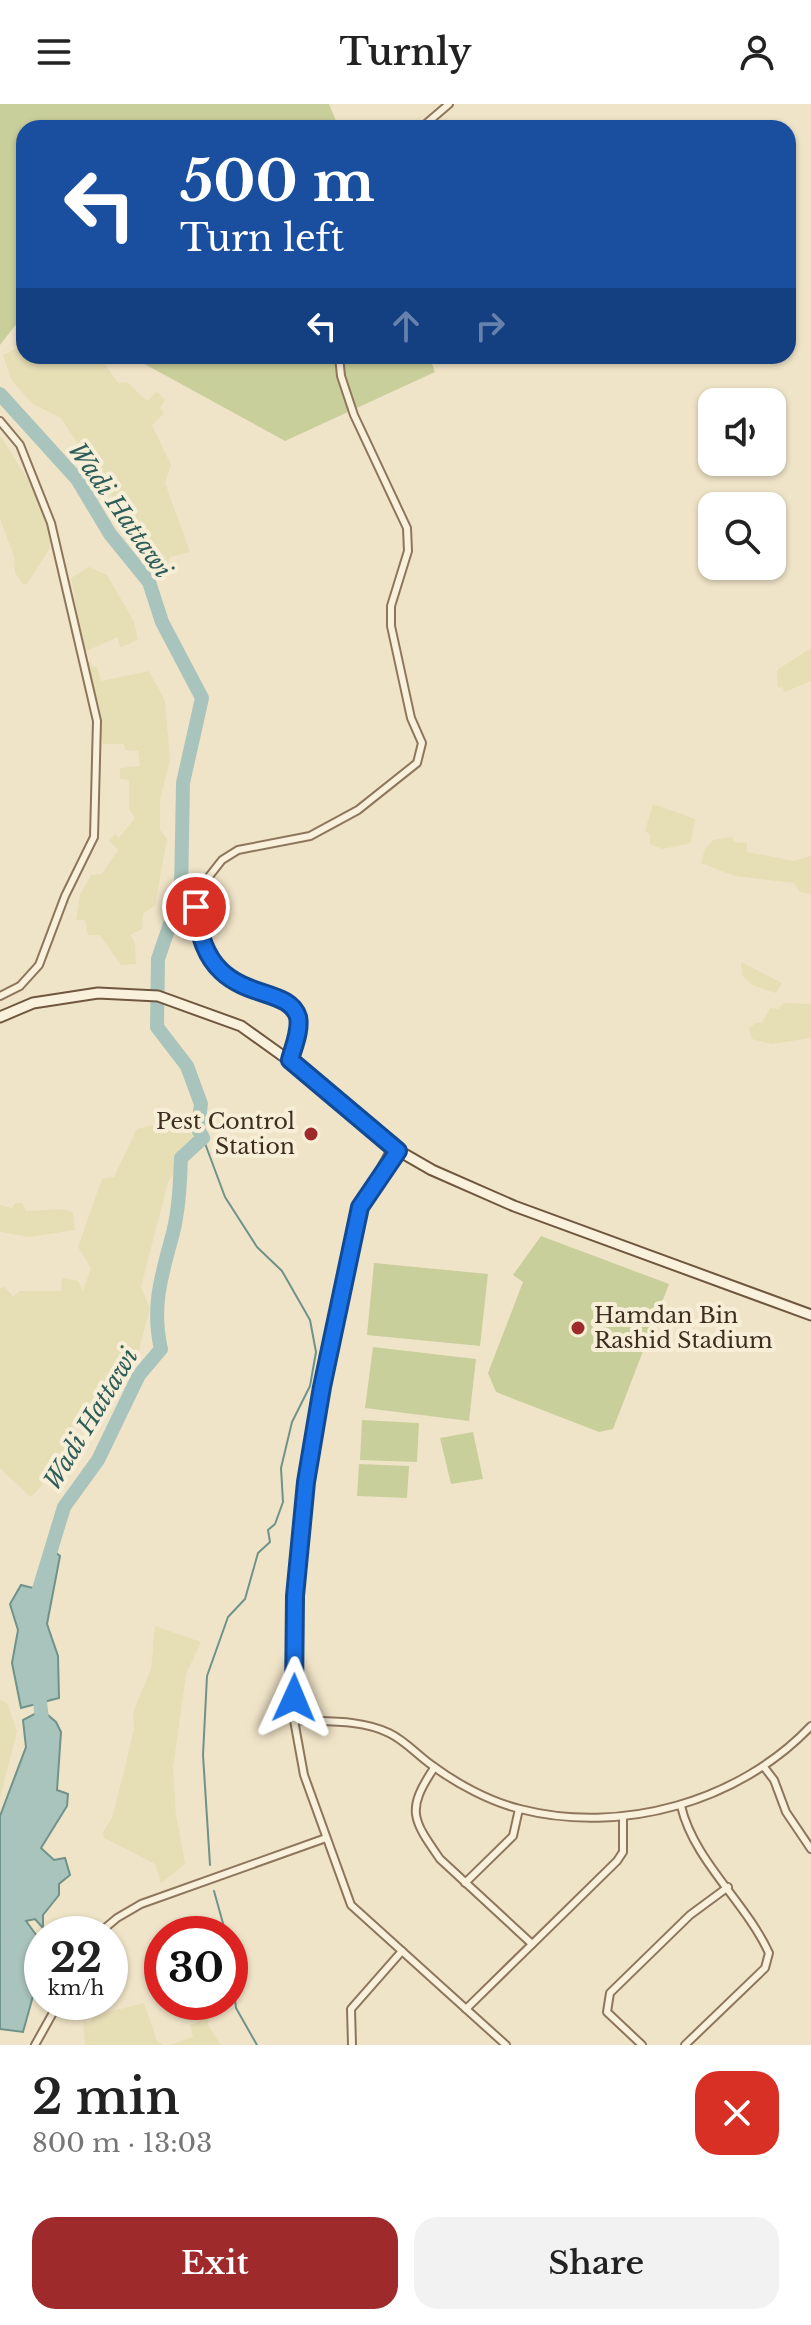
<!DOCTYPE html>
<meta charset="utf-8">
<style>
body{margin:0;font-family:"Libre Baskerville",serif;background:#f2f2f2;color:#222;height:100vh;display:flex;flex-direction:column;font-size:30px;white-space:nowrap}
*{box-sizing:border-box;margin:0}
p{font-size:26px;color:#767676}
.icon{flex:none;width:44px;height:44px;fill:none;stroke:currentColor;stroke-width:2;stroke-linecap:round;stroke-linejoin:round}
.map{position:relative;height:1941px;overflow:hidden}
.sheet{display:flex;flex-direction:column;background:#fff;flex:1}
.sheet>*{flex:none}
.guide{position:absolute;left:16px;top:16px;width:780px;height:244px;border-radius:24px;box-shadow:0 2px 6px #0004;background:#1a4fa0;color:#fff;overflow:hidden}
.fabs{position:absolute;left:698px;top:284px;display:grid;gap:16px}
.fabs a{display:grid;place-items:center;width:88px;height:88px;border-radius:16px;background:#fff;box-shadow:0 2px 6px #0004;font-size:40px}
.speed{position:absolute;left:24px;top:1812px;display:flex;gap:16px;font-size:40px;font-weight:700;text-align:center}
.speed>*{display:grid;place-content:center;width:104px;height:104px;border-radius:50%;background:#fff;box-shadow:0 2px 6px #0004;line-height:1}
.speed small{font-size:20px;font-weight:400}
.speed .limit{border:12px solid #d22;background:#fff;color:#111}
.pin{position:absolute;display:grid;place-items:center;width:68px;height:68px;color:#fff;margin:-34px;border:4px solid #fff;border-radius:50%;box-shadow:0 2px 8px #0007}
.me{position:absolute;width:88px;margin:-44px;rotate:1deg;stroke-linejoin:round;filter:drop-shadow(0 0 6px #0008)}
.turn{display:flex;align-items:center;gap:28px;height:168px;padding:0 32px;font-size:36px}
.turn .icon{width:104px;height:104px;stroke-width:2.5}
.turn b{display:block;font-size:56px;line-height:68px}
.lanes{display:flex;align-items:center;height:76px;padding:0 32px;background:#0003;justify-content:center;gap:40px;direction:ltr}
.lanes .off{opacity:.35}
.round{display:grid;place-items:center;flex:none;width:84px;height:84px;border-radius:24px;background:#f2f2f2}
.summary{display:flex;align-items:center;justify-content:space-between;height:136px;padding:0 32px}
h1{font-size:48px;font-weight:600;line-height:60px}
.button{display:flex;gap:16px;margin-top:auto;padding:16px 32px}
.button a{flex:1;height:92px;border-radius:24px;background:#9e2a2b;color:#fff;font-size:32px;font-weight:600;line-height:92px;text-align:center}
.button a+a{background:#f2f2f2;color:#222}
header{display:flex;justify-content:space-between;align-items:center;height:104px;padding:0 32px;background:#fff;font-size:36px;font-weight:600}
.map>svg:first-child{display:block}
.farmland{fill:#e6deb5}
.green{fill:#c9cf9b}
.water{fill:#a9c4bc;stroke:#6f938a;stroke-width:2}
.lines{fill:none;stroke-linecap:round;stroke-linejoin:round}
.stream{stroke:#6f938a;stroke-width:2}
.river{stroke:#a9c4bc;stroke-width:14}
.street-casing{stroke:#8d765c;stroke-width:10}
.secondary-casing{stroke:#6f573f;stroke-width:13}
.street{stroke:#faf1dc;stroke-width:6}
.secondary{stroke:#faf1dc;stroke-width:9}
.route-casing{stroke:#114b97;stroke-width:20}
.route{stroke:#1a73e8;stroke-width:14}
.poi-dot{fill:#9e2a2b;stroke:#f7eed8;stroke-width:3}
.labels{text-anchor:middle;stroke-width:8;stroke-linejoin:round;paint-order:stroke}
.poi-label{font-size:22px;fill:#3d2e20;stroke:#f7eed8;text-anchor:end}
.water-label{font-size:24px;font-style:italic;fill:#2f5d5a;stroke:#f7eed8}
</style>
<header><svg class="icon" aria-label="menu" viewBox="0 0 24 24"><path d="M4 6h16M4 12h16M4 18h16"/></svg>Turnly<svg class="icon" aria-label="person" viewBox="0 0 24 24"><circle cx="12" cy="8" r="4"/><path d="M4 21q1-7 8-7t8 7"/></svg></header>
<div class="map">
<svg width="811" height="1941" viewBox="0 0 811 1941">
<rect width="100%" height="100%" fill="#f0e4c8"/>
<g class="farmland">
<polygon points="24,241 24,252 99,252 118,279 127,278 147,297 157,288 165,296 160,304 164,309 152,321 171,361 165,379 190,448 170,453 168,460 159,464 61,314 33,300 12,277 3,251"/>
<polygon points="0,331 37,390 50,428 50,444 27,480 23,481 15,468 14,452 0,415"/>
<polygon points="89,463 107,471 134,518 138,535 129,540 120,543 118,533 84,548 71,474"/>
<polygon points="811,544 811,577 785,588 782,583 778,584 777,566"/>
<polygon points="90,557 92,563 97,562 101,577 149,567 165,597 170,656 160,696 160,726 167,735 155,801 143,810 142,825 130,831 135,839 136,860 121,861 100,831 88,831 85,816 76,816 80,791 91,771 102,770 118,746 109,736 115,730 119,734 135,714 129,705 129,676 120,675 120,664 140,662 138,647 125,646 124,640 103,640 86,558"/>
<polygon points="653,700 695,715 691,739 663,745 650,740 650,730 645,727"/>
<polygon points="732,733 734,738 747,739 747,748 794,757 811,752 811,790 800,788 794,779 735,772 701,759 705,745 713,736"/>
<polygon points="741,858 782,879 776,889 752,881 742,871"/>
<polygon points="784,899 811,900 811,934 771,940 752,935 749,925 755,919 762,919 770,904 778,905"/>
<polygon points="154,1021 173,1029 178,1023 189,1022 196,1036 168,1078 141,1183 150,1204 139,1246 97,1303 62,1334 71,1342 69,1352 31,1393 0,1364 0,1184 5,1183 13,1193 20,1187 61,1187 62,1174 78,1177 83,1187 91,1164 78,1143 102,1075 114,1073 137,1025"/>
<polygon points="15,1099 22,1099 26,1107 64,1105 73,1109 75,1126 29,1133 0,1128 0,1101 12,1104"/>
<polygon points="155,1522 201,1538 186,1570 173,1664 176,1711 185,1760 161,1779 155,1760 104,1734 103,1728 112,1714 124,1668 134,1624 133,1608 151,1565"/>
<polygon points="0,1596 7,1599 17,1627 0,1694"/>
<polygon points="144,1899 157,1937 163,1941 85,1941 83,1917 89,1918 96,1911"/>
<polygon points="209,1913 208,1921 221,1941 170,1941 193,1933 190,1921"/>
</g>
<g class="green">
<polygon points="0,0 329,0 339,24 24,24 24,210 0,241"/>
<polygon points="130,252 429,252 435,268 285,337"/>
<polygon points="541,1132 669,1180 613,1325 599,1328 496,1288 488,1269 523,1178 513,1171"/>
<polygon points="374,1159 488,1170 480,1242 367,1231"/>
<polygon points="373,1243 476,1255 469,1317 365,1304"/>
<polygon points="362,1316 419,1319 417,1358 360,1356"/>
<polygon points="473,1328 483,1375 451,1380 440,1334"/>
<polygon points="359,1360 409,1362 407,1394 357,1392"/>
</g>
<g class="water">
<polygon points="51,1445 60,1452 47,1520 58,1552 59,1594 21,1604 12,1559 18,1526 10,1500 21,1481 33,1484 44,1477 44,1462"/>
<polygon points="42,1606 56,1618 61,1628 57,1686 68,1690 67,1702 41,1744 54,1756 65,1754 70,1771 59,1780 59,1791 43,1811 43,1824 35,1815 26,1817 42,1839 39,1889 33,1892 23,1928 0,1925 0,1712 26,1643 23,1616"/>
</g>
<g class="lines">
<g class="stream">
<polyline points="203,1034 225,1093 257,1143 282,1167 310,1216 316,1248 310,1282 292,1318 281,1364 283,1398 275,1420 268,1426 270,1438 258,1449 245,1495 228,1513 207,1572 203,1651 210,1761"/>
<polyline points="214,1787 226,1830"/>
<polyline points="230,1856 236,1904 257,1941"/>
</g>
<g class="river">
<path d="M0,290L77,375L110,430L149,478L162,518L202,594L183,679L181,788L158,855L157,923L187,962L201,1000L198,1025L203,1034L181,1054C180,1079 179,1105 173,1129C162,1170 151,1202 161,1245L139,1271L98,1356L64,1403L36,1495"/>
<polyline points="38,1579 43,1626"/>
</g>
<defs>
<g id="street">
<polyline points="421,24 449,0"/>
<polyline points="0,317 20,341 51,419 97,617 94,733 65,792 39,861 20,882 0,892"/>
<polyline points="290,956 298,923 296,909 286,900 225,872 210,856 198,822 200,784 222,756 238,746 310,732 358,706 417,659 422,639 411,614 391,522 391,502 408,447 407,424 354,311 341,272 339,252"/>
<polyline points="398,1047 360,1103 322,1283 306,1378 295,1492 294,1616 304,1671 351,1801 506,1941"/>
<polyline points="377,1071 392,1043"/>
<path d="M294,1616C325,1618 360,1615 389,1629C406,1637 418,1652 433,1662C457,1680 491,1698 520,1705C621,1731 739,1698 811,1622"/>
<polyline points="764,1663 774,1676 786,1708 811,1745"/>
<path d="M434,1664C406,1706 412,1715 440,1755L532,1840"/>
<path d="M681,1702C694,1757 745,1797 769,1849L765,1864L685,1941"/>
<polyline points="465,1779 513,1732 519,1705"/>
<polyline points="98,1830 117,1814 141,1800 326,1734"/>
<polyline points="466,1905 617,1757 623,1748 623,1714"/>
<polyline points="35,1941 59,1898"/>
<polyline points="352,1941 351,1905 402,1847"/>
<polyline points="642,1941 607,1908 610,1889 690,1811 728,1783"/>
</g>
<polyline id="secondary" points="0,913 33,899 98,889 158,892 241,922 301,965 392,1043 432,1066 514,1102 811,1211"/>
</defs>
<use href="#street" class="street-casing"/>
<use href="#secondary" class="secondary-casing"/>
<use href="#street" class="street"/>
<use href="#secondary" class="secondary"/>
</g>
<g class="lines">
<defs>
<path id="route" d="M196,803C204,907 287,875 298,913C301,926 293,944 290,956L398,1047L360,1103L322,1283L306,1378L295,1492L294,1594"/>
</defs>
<use href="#route" class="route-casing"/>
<use href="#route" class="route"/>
</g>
<g class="poi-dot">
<circle cx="311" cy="1030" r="8"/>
<circle cx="578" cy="1224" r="8"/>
</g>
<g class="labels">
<g class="poi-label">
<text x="295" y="1025">Pest Control<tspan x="295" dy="25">Station</tspan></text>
<text x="594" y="1219" text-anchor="start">Hamdan Bin<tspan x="594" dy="25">Rashid Stadium</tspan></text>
</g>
<g class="water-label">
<text transform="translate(120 406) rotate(55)" y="8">Wadi Hattawi</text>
<text transform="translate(91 1315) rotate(-59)" y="8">Wadi Hattawi</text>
</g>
</g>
</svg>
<div class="fabs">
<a><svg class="icon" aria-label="sound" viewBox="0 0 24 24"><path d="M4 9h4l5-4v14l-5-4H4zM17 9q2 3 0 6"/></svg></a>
<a><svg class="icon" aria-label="search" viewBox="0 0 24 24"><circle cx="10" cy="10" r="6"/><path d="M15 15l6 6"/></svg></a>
</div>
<div class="speed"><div>22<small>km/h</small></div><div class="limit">30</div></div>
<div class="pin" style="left:196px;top:803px;background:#d93025"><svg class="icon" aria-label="arrive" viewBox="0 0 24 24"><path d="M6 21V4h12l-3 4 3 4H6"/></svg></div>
<svg class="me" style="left:294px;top:1594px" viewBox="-20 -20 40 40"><path d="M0-17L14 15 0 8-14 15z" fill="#1a73e8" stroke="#fff" stroke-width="4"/></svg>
<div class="guide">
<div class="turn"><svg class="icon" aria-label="left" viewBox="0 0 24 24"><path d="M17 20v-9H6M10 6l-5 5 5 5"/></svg><div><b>500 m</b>Turn left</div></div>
<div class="lanes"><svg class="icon" aria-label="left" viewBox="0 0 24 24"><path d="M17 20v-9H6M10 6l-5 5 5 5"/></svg><svg class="icon off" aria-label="ahead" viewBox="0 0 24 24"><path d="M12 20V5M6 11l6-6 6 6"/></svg><svg class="icon off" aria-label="right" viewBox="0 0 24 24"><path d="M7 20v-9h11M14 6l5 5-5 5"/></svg></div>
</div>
</div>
<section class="sheet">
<div class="summary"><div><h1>2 min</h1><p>800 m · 13:03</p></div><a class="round" style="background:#d93025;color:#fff"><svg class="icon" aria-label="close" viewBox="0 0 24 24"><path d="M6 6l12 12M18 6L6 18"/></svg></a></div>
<div class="button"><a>Exit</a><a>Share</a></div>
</section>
